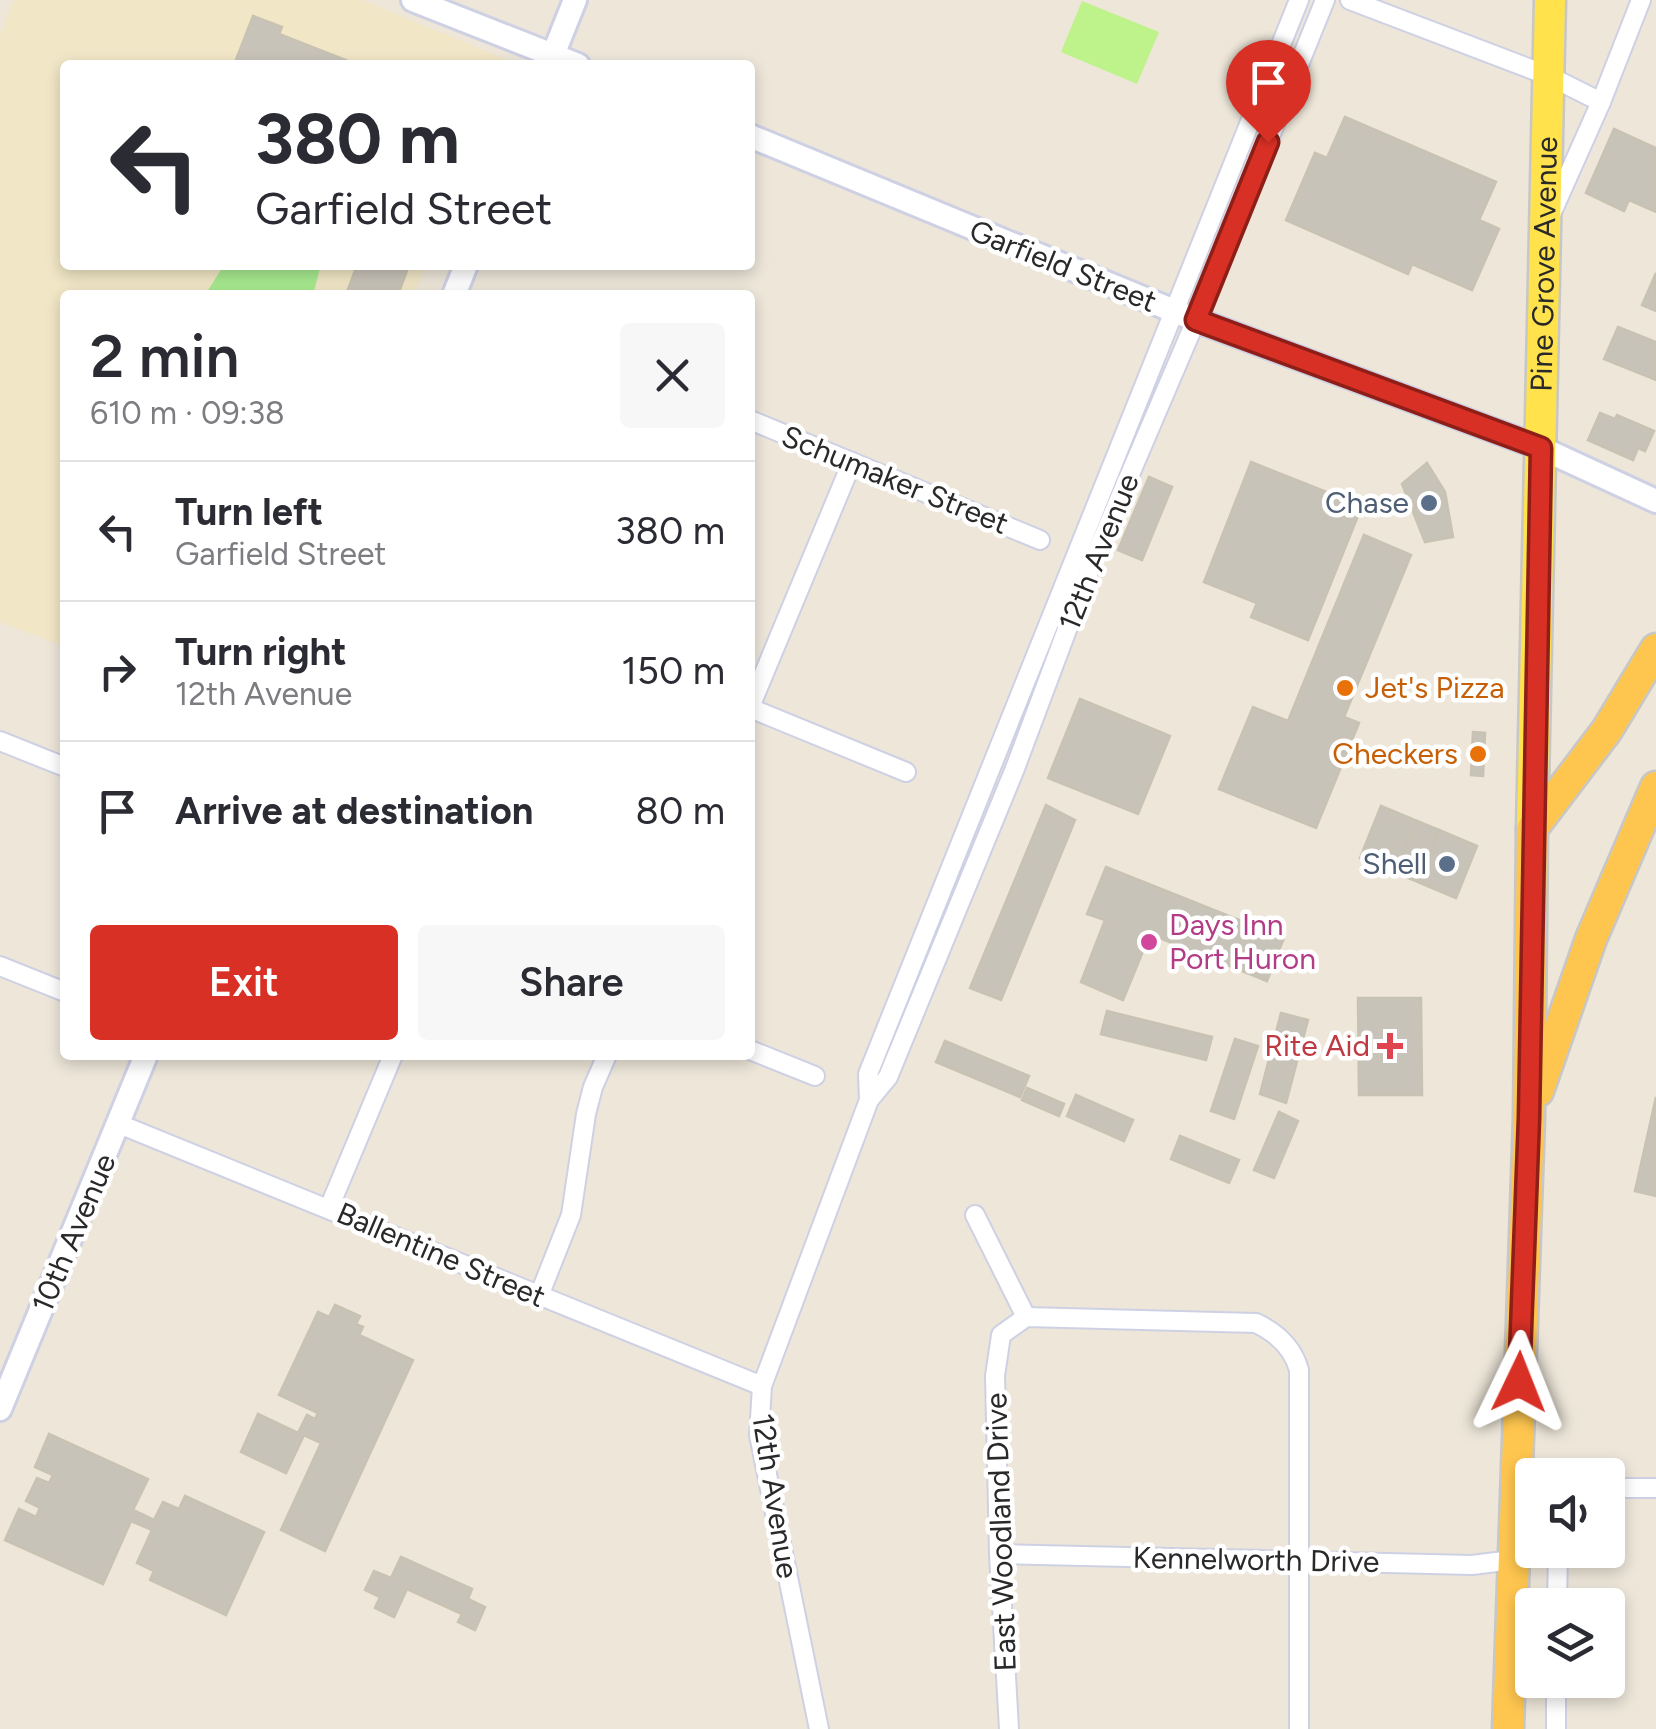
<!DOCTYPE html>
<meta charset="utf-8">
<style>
body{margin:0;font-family:Figtree,sans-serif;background:#f7f7f7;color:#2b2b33;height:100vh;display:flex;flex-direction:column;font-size:38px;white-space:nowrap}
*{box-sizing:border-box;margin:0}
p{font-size:32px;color:#7c7c81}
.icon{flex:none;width:55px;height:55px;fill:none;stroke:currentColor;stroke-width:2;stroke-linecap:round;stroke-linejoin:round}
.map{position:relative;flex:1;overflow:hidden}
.drawer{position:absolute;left:60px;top:290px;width:695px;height:770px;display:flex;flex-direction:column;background:#fff;border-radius:10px;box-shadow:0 5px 15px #0003}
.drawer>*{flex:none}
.banner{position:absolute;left:60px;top:60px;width:695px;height:210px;border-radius:10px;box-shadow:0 5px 15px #0003;background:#fff;color:#2b2b33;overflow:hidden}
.tools{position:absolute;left:1515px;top:1458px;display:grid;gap:20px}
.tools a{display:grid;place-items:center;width:110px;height:110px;border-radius:10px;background:#fff;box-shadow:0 5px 15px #0003;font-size:50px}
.pin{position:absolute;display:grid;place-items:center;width:85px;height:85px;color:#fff;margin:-102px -42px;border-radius:50% 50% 50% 0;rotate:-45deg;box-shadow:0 0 10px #0007}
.pin .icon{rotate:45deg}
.me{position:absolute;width:110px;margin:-55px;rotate:2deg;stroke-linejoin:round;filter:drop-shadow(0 0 8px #0008)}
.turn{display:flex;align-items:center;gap:35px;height:210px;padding:0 30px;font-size:45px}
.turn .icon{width:130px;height:130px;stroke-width:2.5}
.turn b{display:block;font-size:70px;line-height:85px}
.round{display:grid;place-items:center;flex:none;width:105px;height:105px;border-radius:10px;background:#f7f7f7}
.head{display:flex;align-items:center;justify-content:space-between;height:170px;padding:0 30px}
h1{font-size:60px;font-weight:600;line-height:75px}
.action{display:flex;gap:20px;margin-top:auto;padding:20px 30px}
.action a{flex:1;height:115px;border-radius:10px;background:#d93025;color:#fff;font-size:40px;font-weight:600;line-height:115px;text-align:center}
.action a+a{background:#f7f7f7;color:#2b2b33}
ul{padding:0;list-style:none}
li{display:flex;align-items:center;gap:30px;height:140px;padding:0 30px;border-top:2px solid #e1e1e2}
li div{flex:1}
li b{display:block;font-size:38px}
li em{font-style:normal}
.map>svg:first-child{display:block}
.education{fill:#f1e6c6}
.green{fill:#a7ea8f}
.pitch{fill:#bef28a}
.building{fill:#c8c3b9;stroke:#c8c2b3;stroke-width:2.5}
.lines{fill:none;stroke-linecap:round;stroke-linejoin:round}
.minor-casing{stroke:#ced1e4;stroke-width:22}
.tertiary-casing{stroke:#ced1e4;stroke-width:28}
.primary-casing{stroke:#c7c7c7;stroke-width:35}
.trunk-casing{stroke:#c7c7c7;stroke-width:35}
.minor{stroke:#fff;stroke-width:18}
.tertiary{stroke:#fff;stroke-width:22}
.primary{stroke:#ffe24c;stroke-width:30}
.trunk{stroke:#ffc64f;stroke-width:30}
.route-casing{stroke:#8d1f18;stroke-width:25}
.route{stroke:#d93025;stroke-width:18}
.service-dot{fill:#5c6f8a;stroke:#fff;stroke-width:4}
.food-dot{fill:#e8710a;stroke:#fff;stroke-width:4}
.hotel-dot{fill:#d1479c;stroke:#fff;stroke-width:4}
.health-dot{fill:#e0444e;stroke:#fff;stroke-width:4}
.labels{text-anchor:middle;stroke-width:9;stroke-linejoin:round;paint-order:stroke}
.street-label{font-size:30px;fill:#292929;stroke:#fff}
.service-label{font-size:30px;fill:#4e5e75;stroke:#fff;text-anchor:end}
.food-label{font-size:30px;fill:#c56008;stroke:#fff;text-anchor:start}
.hotel-label{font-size:30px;fill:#b23c85;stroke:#fff;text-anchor:start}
.health-label{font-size:30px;fill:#be3a42;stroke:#fff;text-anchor:end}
</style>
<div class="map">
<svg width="1656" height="1729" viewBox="0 0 1656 1729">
<rect width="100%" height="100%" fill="#ede6d9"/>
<polygon class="education" points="14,0 362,0 508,60 506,65 65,65 65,265 426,265 414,295 65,295 65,647 0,622 0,35"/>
<polygon class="green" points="224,265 313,265 320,268 313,295 205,295"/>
<polygon class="pitch" points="1082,1 1159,32 1137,84 1061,52"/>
<g class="building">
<polygon points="253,16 282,27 279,34 358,65 234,65"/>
<polygon points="1345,117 1496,182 1479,220 1499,229 1472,290 1412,264 1408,274 1286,220 1315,153 1327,158"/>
<polygon points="1614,129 1656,148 1656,212 1629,200 1624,211 1586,193"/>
<polygon points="357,265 409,265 398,295 346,295"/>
<polygon points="1656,273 1656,311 1642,305"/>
<polygon points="1618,327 1656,342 1656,380 1604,359"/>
<polygon points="1600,413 1615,419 1617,415 1654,431 1645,451 1638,448 1633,460 1588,440"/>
<polygon points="1251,462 1362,506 1308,640 1251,617 1257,603 1204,582"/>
<polygon points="1427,463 1445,492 1453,537 1425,542 1402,484"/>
<polygon points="1149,477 1172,487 1142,560 1118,550"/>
<polygon points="1364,535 1411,555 1344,717 1359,723 1316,828 1219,789 1253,707 1288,721"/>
<polygon points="1080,699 1170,736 1138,814 1048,778"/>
<polygon points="1473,732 1485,733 1483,776 1471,775"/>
<polygon points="1046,805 1075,820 1001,1000 970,988"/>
<polygon points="1381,806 1417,821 1395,873 1360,858"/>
<polygon points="1417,821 1439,830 1418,882 1395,873"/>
<polygon points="1439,830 1477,846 1456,898 1418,882"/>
<polygon points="1106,867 1284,938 1267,981 1150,934 1123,1000 1081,982 1105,920 1087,914"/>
<polygon points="1358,998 1421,998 1422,1095 1359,1095"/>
<polygon points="1107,1011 1212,1037 1206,1060 1101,1034"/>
<polygon points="1281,1013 1308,1020 1286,1103 1260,1094"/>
<polygon points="1235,1039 1258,1046 1234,1119 1211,1111"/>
<polygon points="945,1041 1029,1076 1020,1097 936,1062"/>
<polygon points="1027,1088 1064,1104 1059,1116 1022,1100"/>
<polygon points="1076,1095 1133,1120 1124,1141 1067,1116"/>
<polygon points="1656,1097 1656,1196 1635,1191"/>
<polygon points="1279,1112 1298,1121 1274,1178 1254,1170"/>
<polygon points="1180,1136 1239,1160 1229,1183 1171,1159"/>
<polygon points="335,1305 360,1316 356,1324 363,1327 359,1335 413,1360 325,1551 281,1530 321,1443 304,1435 286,1473 241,1452 258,1414 298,1433 307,1415 315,1419 318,1413 279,1395 318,1312 329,1317"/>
<polygon points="49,1434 148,1479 133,1510 154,1520 163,1502 179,1509 185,1496 264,1532 226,1615 150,1580 154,1571 137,1563 152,1530 131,1521 103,1584 5,1540 19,1509 36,1517 40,1508 26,1501 37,1478 49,1483 53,1475 35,1467"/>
<polygon points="401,1557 472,1589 468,1599 485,1607 475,1630 458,1622 462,1614 407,1589 394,1617 375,1608 380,1597 365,1590 374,1571 391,1578"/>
</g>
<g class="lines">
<defs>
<g id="minor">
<polyline points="1350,0 1549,76 1601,102"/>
<polyline points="1552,212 1601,102 1641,0"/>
<polyline points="750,420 1040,540"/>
<polyline points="750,707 852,462"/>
<polyline points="750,708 906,772"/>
<polyline points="0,741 65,767"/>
<polyline points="0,966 65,992"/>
<polyline points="750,1050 815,1076"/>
<polyline points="869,1100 868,1074 1299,0"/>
<polyline points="119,1124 762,1386"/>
<polyline points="329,1208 393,1055"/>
<polyline points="975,1215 1026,1317"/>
<polyline points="539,1296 571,1215 586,1114 593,1087 607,1055"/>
<polyline points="1608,1488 1656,1488"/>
<polyline points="999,1554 1472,1565 1512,1560"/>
<polyline points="1557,1605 1558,1550"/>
<polyline points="819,1729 759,1435 762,1386 869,1100 888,1077 1014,771 1092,563 1196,320 1325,0"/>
<path d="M1009,1729L999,1554L995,1376L1001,1335L1026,1317L1256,1323C1277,1333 1293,1348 1299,1370V1729"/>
<polyline points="1556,1729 1556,1680"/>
</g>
<g id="tertiary">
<polyline points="413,0 578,65"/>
<polyline points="549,65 575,0"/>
<polyline points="750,136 1196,320 1541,448 1656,501"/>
<polyline points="454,295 466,265"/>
<polyline points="0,1409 146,1055"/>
</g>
<g id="primary">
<path id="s1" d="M1532,829L1550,0"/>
</g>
<g id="trunk">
<polyline points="1538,1091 1591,939 1656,787"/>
<polyline points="1508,1729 1529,1118 1532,829 1607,730 1656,649"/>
</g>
</defs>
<use href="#minor" class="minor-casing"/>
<use href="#tertiary" class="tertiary-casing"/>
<use href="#primary" class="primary-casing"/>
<use href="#trunk" class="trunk-casing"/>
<use href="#minor" class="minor"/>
<use href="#tertiary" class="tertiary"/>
<use href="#primary" class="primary"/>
<use href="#trunk" class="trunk"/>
</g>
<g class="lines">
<defs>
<polyline id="route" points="1268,142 1196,320 1541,448 1529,1118 1519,1382"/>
</defs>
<use href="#route" class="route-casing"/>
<use href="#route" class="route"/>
</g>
<g class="service-dot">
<circle cx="1429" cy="503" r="10"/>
<circle cx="1447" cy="864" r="10"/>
</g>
<g class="food-dot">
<circle cx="1345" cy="688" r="10"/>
<circle cx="1478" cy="754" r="10"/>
</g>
<circle class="hotel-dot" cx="1149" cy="942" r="10"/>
<path class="health-dot" d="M1385 1031h10v10h10v10h-10v10h-10v-10h-10v-10h10z"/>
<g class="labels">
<g class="street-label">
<text dy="10" stroke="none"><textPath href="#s1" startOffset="565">Pine Grove Avenue</textPath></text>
<text transform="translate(1063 266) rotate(22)" y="10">Garfield Street</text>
<text transform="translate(895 480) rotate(22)" y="10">Schumaker Street</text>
<text transform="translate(1099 552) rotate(-68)" y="10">12th Avenue</text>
<text transform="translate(74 1233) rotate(-67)" y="10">10th Avenue</text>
<text transform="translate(441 1255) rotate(23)" y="10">Ballentine Street</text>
<text transform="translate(775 1496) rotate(81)" y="10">12th Avenue</text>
<text transform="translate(1001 1532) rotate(-92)" y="10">East Woodland Drive</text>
<text transform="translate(1256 1560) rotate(1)" y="10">Kennelworth Drive</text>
</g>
<g class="service-label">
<text x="1409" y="513">Chase</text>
<text x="1427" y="874">Shell</text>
</g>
<g class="food-label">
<text x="1365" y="698">Jet's Pizza</text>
<text x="1458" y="764" text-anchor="end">Checkers</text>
</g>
<g class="hotel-label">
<text x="1169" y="935">Days Inn<tspan x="1169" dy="34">Port Huron</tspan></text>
</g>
<g class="health-label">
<text x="1370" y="1056">Rite Aid</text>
</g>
</g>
</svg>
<div class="tools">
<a><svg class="icon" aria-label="sound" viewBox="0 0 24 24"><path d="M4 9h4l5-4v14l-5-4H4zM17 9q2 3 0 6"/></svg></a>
<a><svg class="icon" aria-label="layers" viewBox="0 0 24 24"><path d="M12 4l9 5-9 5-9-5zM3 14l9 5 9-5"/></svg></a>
</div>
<div class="pin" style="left:1268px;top:142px;background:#d93025"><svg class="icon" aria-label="arrive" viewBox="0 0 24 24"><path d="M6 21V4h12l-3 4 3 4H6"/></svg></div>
<svg class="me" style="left:1519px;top:1382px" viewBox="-20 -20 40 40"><path d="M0-17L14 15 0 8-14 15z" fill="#d93025" stroke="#fff" stroke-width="4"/></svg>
<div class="banner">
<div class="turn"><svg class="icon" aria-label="left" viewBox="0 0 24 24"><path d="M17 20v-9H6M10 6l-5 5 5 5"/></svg><div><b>380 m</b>Garfield Street</div></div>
</div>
<section class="drawer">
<div class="head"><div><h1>2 min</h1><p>610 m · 09:38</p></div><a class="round"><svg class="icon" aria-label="close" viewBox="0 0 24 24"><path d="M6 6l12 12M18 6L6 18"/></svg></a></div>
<ul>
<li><svg class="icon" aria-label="left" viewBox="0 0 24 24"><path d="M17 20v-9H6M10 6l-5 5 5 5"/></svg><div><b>Turn left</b><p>Garfield Street</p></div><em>380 m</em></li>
<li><svg class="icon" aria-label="right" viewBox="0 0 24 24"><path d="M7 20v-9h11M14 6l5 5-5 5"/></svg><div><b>Turn right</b><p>12th Avenue</p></div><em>150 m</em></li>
<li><svg class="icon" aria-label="arrive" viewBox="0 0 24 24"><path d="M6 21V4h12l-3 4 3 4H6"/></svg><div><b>Arrive at destination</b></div><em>80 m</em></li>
</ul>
<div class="action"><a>Exit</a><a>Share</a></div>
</section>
</div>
